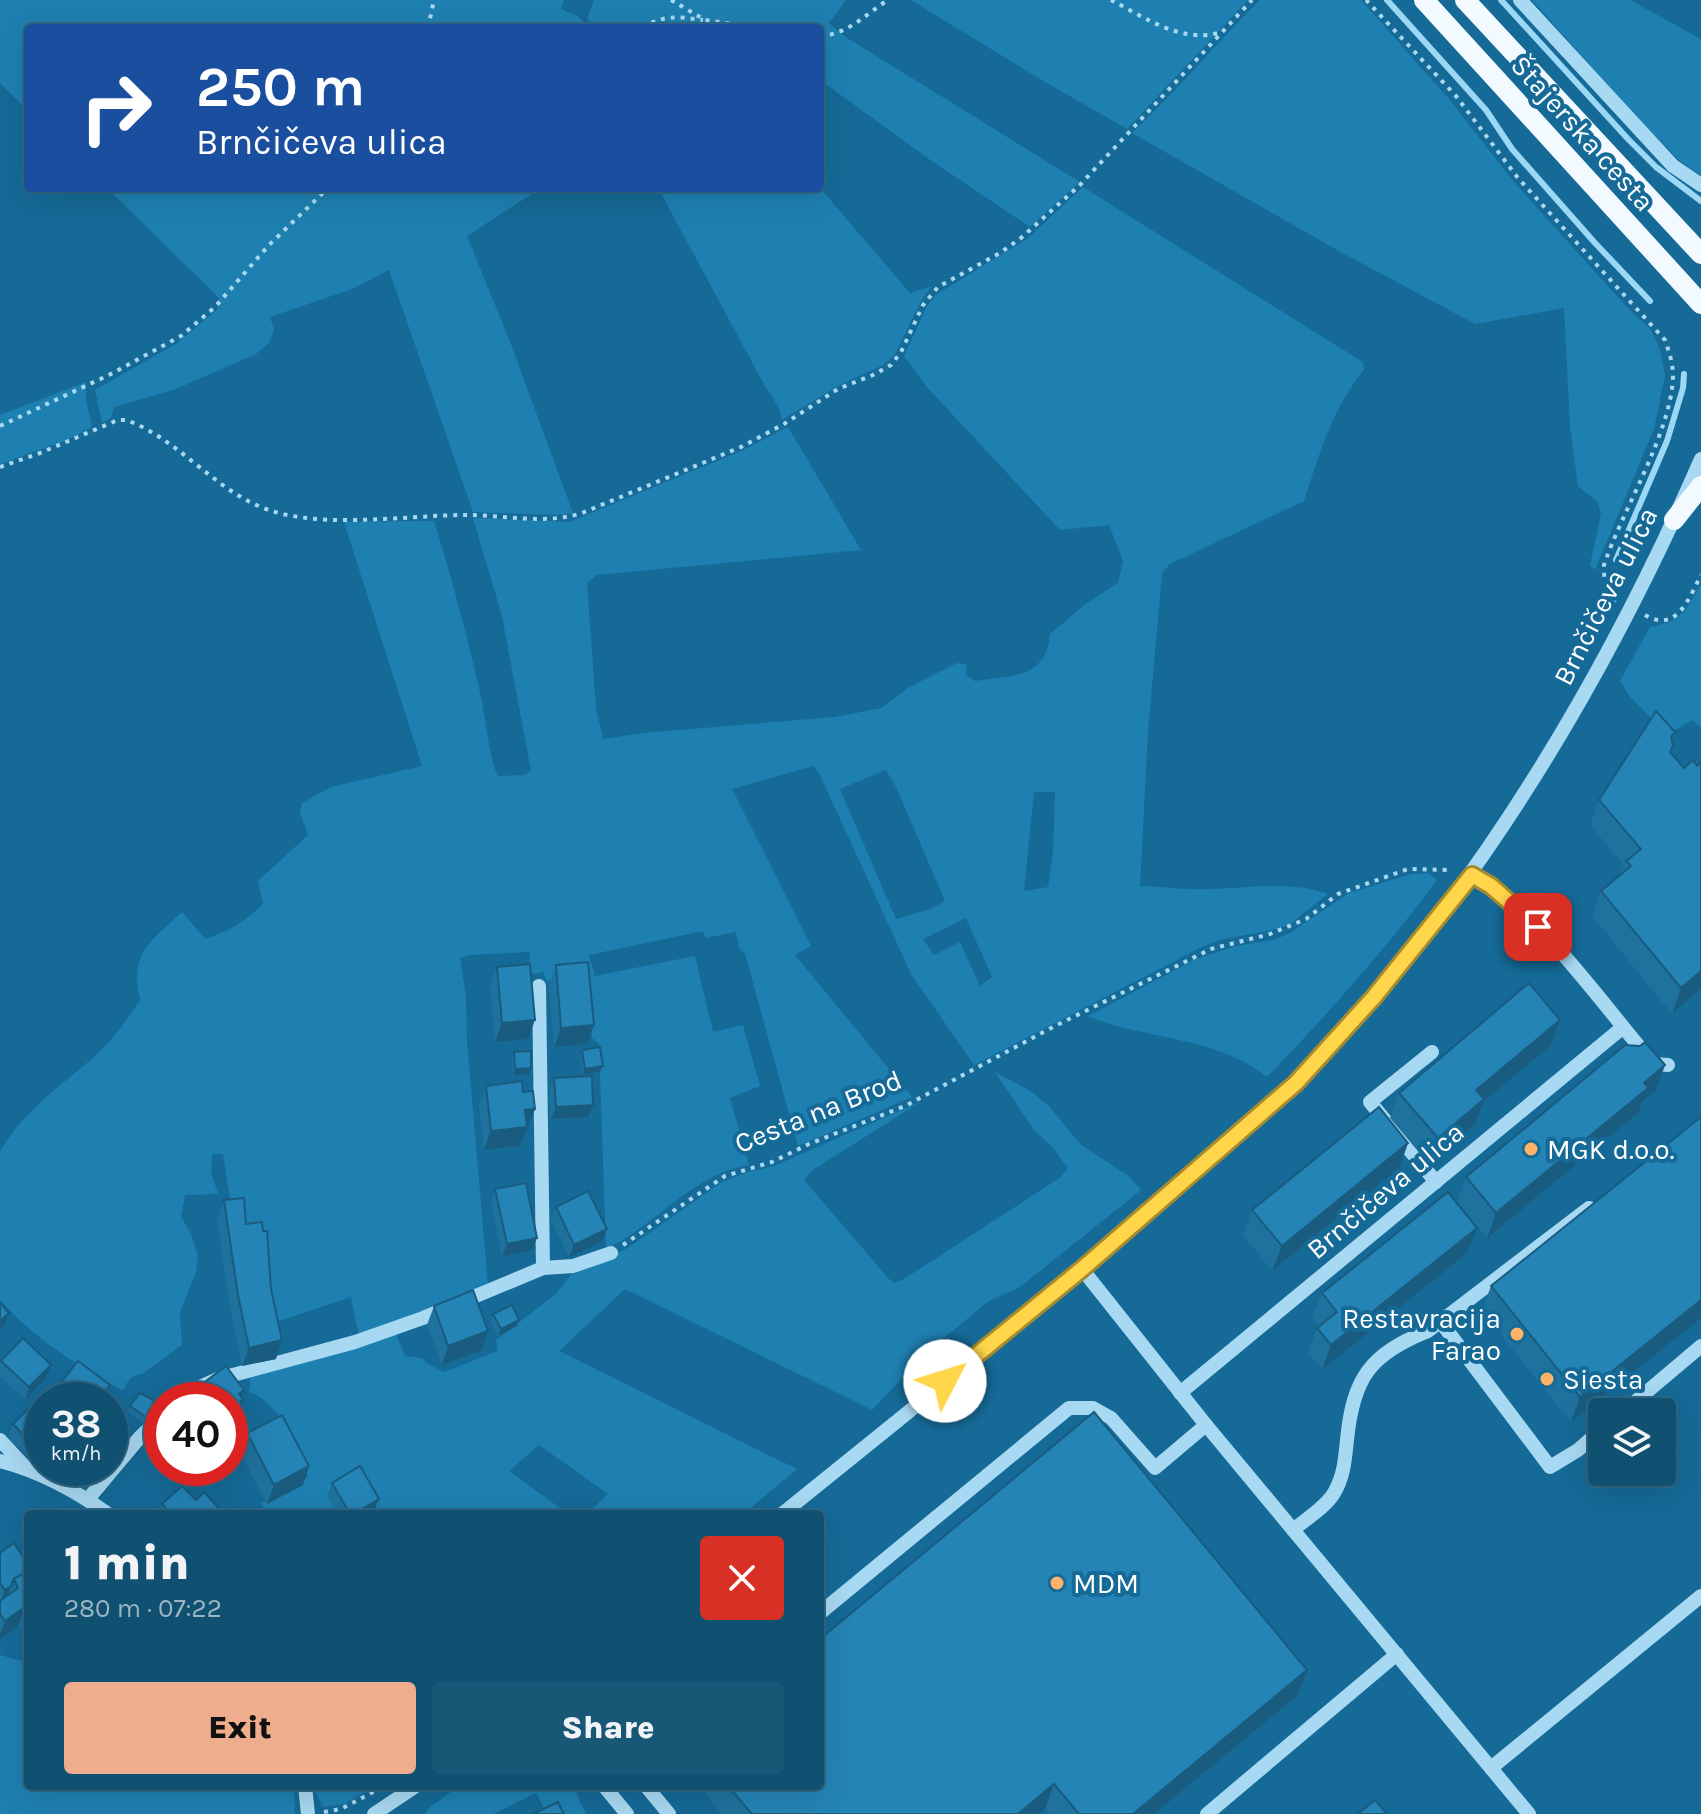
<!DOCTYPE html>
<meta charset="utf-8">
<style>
body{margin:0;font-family:Karla,sans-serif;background:#195776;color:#f1f3f6;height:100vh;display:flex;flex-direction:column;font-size:30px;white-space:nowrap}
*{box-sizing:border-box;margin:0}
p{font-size:26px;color:#9cb5c3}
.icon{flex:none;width:44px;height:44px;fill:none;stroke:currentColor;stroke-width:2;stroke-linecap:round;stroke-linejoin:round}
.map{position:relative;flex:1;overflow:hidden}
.side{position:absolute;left:24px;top:1510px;width:800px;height:280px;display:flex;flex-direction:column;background:#105071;border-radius:8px;box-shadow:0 8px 32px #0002,0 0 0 2px #306784}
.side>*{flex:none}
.hud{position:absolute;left:24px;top:24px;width:800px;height:168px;border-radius:8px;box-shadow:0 8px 32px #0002,0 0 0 2px #306784;background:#1a4fa0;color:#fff;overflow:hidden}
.fabs{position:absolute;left:1588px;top:1398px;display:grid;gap:16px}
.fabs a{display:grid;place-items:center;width:88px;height:88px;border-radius:8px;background:#105071;box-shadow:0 8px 32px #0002,0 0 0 2px #306784;font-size:40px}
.speed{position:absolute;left:24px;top:1382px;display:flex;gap:16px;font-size:40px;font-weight:700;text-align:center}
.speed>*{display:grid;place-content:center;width:104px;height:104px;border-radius:50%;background:#105071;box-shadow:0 8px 32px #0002,0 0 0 2px #306784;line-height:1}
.speed small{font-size:20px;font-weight:400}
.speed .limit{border:12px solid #d22;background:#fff;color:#111}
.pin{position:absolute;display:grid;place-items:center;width:68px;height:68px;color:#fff;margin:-34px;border-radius:16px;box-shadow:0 4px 12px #0006}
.me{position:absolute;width:88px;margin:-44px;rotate:50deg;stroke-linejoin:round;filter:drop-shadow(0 0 6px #0008)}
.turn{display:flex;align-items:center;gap:28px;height:168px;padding:0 40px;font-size:36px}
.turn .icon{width:104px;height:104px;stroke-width:2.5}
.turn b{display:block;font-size:56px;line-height:68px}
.round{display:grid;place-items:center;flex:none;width:84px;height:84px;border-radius:8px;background:#195776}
.head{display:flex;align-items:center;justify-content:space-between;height:136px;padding:0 40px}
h1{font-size:48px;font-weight:800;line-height:60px}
.action{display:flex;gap:16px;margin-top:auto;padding:16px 40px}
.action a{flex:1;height:92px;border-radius:8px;background:#eead8d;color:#111;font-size:32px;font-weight:800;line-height:92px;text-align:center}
.action a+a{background:#195776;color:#f1f3f6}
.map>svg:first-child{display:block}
.green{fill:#1e80b1;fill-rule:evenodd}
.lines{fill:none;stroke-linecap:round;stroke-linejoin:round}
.stream{stroke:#9ad8f5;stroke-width:6}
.path{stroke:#a8d9f2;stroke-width:4;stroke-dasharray:4 6;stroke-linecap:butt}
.minor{stroke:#a8d9f2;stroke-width:14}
.major{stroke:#f3faff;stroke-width:20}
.wall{fill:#1f729d}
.shaded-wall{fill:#195c7f}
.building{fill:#2484b6;stroke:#195c7f;stroke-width:2}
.route-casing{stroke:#a68a30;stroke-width:20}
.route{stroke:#ffd54a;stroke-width:14}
.poi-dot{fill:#ffb369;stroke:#156a97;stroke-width:3}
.labels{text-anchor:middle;stroke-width:8;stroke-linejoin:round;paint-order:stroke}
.street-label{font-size:28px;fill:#fff;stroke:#156a97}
.poi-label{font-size:28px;fill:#fff;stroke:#156a97;text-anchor:start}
</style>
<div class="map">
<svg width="1701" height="1814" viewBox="0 0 1701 1814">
<rect width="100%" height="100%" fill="#156a97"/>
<g class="green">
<polygon points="0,0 564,0 561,9 579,17 589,28 28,28 28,111 0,83"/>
<polygon points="594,0 846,0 829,23 844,36 1080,182 1030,227 929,159 820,80 820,28 598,28 587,19"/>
<polygon points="911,0 1248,0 1127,129 1040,79"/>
<path d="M1260,0H1361L1449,99L1514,182L1625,305L1651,330L1660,349L1665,376L1654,429L1595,570L1590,565L1601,513L1597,501L1578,486L1570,427L1564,308L1475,324L1339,251L1132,133C1177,91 1216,43 1260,0Z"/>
<polygon points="1532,0 1630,0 1701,39 1701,176 1680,161 1639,120"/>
<path d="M1083,187L1363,362L1364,370C1333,407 1319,455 1304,501L1170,564L1162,573L1148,732L1140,886C1157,886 1174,889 1190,889C1235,891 1285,878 1328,894L1291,923L1277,929L1219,940L1202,947L974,1065L911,974L820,775L813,766L732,789L811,946L795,955L912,1097L798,1146L745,954L739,948L736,932L706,938L703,931L589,955L595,976L695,956L713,1032L743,1025L760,1086L730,1098L749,1165C693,1173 656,1226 606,1249L599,1044L592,1038L584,975L546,981L544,972L529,975L530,952L469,955L460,958L466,996L467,1042L488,1285L359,1336L351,1297L279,1321L273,1315L237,1244L223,1154H212L211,1172L218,1194L185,1195L181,1217L191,1234L198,1256L196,1272L180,1312L182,1345L142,1374C130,1375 128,1381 123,1391C77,1365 36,1340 0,1300V1152C23,1110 63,1085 97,1054C114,1039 127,1019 140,1000C129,953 151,941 182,912L205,939C227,932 248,921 263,903L258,881L308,835L300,813L302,803L331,787L422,766L344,522L434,521C452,579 468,638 481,697C486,719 489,759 498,776L525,775L531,771L502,616L473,518L569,522L739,452L788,427L861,550L597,575L587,583L596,708L603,739L643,733L835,717L882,708L908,688L929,677L957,663L967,665L966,675L975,681C1013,675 1046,679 1050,634L1087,603L1118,583L1123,561L1109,525L1060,530L926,386L904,356L927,306L937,294L1027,239ZM886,770L896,787L945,901L931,909L896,919L840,789ZM1034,792H1055L1053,851L1048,887L1024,891ZM966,918L992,977L980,986L960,942L934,955L923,939Z"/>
<polygon points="107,188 541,188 467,236 512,347 573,513 558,515 473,512 389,270 352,289 270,317 274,330 269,343 256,354 176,389 114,407 111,418 102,423 95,390 176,344 218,309 219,298"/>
<polygon points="658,188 820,188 910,293 932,286 922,299 894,356 883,365 836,387 782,420 778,406 765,386"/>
<polygon points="86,382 86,399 92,427 67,440 0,464 0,415"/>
<path d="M1701,584V728L1692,720L1668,734L1630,697L1620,681L1650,627C1683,621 1685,612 1701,584Z"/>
<path d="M1428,873L1437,880C1385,950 1328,1014 1267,1077C1217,1036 1144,1040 1088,1016L1196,959L1236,946L1274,940L1290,933L1349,893L1412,874Z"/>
<path d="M995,1072L1032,1092L1048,1105L1081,1145L1129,1176L1141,1190L1020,1287L989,1301L928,1351L872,1410L625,1289L559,1351L797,1469L743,1514H587L608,1494L539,1445L509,1471L568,1514H267L261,1503L294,1487L308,1476C295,1447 282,1403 249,1392L251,1377L396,1334L405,1356L422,1358L428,1364L444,1372L498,1351L496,1340L555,1295L573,1272L609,1259L635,1243L722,1182L748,1172L774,1166L920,1102L813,1170L804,1180L889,1279L894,1283L904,1279L1061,1177L1068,1168L1052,1147L1034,1130Z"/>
<polygon points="0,1655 22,1661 28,1660 28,1786 294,1786 295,1814 0,1814"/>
<polygon points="312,1786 375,1786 345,1804 323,1807"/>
<polygon points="459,1786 573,1786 586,1814 547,1814 536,1793 493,1814 425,1814 430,1807"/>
</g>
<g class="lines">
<g class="stream">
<polyline points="1387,0 1486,110 1512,149 1595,243 1650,301"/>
<polyline points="1501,0 1628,139 1656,167 1701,201"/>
<polyline points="1616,560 1667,441 1683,388 1684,374"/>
</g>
<g class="path">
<polyline points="671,0 705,20 760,28"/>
<path d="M1111,0C1144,17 1180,43 1218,33"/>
<path d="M1366,0L1456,96L1518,178L1665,340C1669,352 1673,363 1673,376C1672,431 1622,511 1604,565C1604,579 1604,588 1616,597L1614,601"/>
<polyline points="428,28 434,0"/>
<path d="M643,28C662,14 680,17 703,20"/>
<path d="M820,36C847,35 866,14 888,0"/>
<polyline points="0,426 109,375 181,336 215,307 269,245 328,188"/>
<path d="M0,467L40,453L118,420H126C174,437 208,482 254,504C312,532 402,515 466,515C504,515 546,525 582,513L741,447L784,424L838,389L873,375L891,365L901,352L923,305L938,287L1000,253L1021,238L1079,186L1252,0"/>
<path d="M1645,615C1677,634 1689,598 1701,575"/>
<polyline points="623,1245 725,1176 772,1162 809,1144 905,1106 1053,1027 1211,949 1270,934 1306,919 1338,894 1408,869 1452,870"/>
<polyline points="324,1812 341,1809 375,1791"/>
</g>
<g class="minor">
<polyline points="1520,0 1673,166 1701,185"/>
<path d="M1472,875C1545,918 1598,1000 1654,1064L1668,1065"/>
<polyline points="539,986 543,1268"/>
<polyline points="1432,1052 1370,1102 1436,1182"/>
<polyline points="1082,1269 1206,1425 1529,1814"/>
<polyline points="1440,1321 1550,1467 1578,1450 1602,1429"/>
<polyline points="1180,1393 1622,1028"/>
<polyline points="181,1400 200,1387 218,1379 355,1342 423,1318 543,1268 573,1266 611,1253"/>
<polyline points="1623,1412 1701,1346"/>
<polyline points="0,1440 25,1467"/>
<path d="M0,1461C39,1471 76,1491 108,1514"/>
<polyline points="88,1499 140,1437 162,1416"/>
<path d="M782,1514C901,1419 1019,1322 1135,1224C1205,1164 1279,1106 1340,1037C1493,866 1610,668 1701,459"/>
<path d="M1293,1530C1306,1519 1326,1507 1334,1493C1344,1476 1345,1459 1347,1440C1353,1378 1370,1354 1428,1331L1589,1208"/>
<polyline points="820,1613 1069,1408 1093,1408 1111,1418 1155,1468 1206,1425"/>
<polyline points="1491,1768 1701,1596"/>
<polyline points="305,1786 308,1814"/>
<polyline points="604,1786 627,1814"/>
<polyline points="646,1786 669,1814"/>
<polyline points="374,1814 416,1786"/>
<polyline points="1207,1814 1397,1654"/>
</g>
<g class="major">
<polyline points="1424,0 1701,304"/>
<polyline points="1465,0 1701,254"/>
<polyline points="1674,520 1701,486"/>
</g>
</g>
<g class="wall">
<polygon points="1675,732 1672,740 1670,752 1684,768 1697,766 1701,762 1701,988 1672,1014 1592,916 1601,891 1621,874 1624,865 1590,825 1599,800"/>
<polygon points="556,965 594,1025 587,1044 554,1047 549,984"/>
<polygon points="497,967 528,1039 495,1042 490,986"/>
<polygon points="1560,1020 1551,1045 1483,1102 1475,1124 1428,1163 1390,1118 1399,1093"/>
<polygon points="582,1050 600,1072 582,1075 580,1056"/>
<polygon points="514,1052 531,1068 529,1075 513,1075 512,1058"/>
<polygon points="1665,1065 1656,1090 1642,1102 1638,1113 1487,1238 1457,1202 1466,1177"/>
<polygon points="554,1078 588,1117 551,1119 549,1091"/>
<polygon points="486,1086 523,1092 535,1109 520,1146 484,1150 479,1105"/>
<polygon points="1701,1117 1571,1422 1482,1311 1491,1286"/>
<polygon points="1408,1143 1399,1168 1272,1271 1243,1235 1252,1210"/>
<polygon points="495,1189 532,1250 502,1257 491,1202"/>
<polygon points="224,1200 246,1224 276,1359 242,1366 231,1314 217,1219"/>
<polygon points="556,1207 602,1242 569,1257 551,1220"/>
<polygon points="1467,1253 1322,1370 1308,1353 1317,1328 1319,1327 1312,1318 1322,1293"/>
<polygon points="434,1306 482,1350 442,1365 427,1325"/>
<polygon points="493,1314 517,1326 498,1336 491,1320"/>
<polygon points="1,1361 51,1365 46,1378 25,1400 0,1376 0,1364"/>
<polygon points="60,1384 110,1385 103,1400 60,1400 56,1396"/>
<polygon points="160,1404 158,1411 144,1424 128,1412 130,1406"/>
<polygon points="42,1422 42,1466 39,1469 8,1437 13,1424"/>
<polygon points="247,1433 309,1466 303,1485 267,1504 240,1452"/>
<polygon points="60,1468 88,1468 74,1482"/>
<polygon points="332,1483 379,1499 374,1511 370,1514 338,1514 327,1496"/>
<polygon points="196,1500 221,1514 159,1514 162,1504"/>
<polygon points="0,1553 28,1565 27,1642 18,1626 0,1639"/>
<polygon points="1298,1695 1154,1814 1049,1814 1045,1809 1039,1814 722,1814 699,1786 820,1786"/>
</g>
<g class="shaded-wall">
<polygon points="1701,971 1701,988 1672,1014 1681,988"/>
<polygon points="535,1020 528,1039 495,1042 502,1023"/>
<polygon points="1560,1020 1551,1045 1483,1102 1475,1124 1428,1163 1438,1138 1476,1090"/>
<polygon points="594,1025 587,1044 554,1047 561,1028"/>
<polygon points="1665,1065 1656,1090 1642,1102 1638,1113 1487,1238 1496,1213"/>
<polygon points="603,1066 600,1072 582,1075 585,1069"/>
<polygon points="531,1068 529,1075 513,1075 515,1069"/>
<polygon points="593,1105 588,1117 551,1119 556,1107"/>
<polygon points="535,1109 520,1146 484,1150 491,1131 525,1110"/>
<polygon points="1408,1143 1399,1168 1272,1271 1282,1246"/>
<polygon points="1477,1228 1467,1253 1322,1370 1331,1345"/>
<polygon points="607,1229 602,1242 569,1257 574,1245"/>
<polygon points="537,1238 532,1250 502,1257 507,1244"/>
<polygon points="1701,1300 1701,1318 1571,1422 1580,1397"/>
<polygon points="9,1313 4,1326 0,1329 0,1321"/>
<polygon points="519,1320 517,1326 498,1336 501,1329"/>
<polygon points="488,1331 482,1350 442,1365 448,1346"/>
<polygon points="282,1340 276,1359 242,1366 249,1348"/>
<polygon points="51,1365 46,1378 25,1400 29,1387"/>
<polygon points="110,1385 105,1398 103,1400 98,1400"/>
<polygon points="244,1390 239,1403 243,1400 237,1419 230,1424 230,1410 239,1394"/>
<polygon points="160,1404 158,1411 144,1424 147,1418"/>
<polygon points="309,1466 303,1485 267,1504 274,1485"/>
<polygon points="79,1468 88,1468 74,1482 79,1469"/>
<polygon points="379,1499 374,1511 370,1514 353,1514"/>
<polygon points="11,1586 7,1598 0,1603 5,1590"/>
<polygon points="25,1607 18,1626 0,1639 0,1634 5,1621"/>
<polygon points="1307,1670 1298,1695 1154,1814 1133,1814"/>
<polygon points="1054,1784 1045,1809 1039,1814 1018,1814"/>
</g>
<g class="building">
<polygon points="1656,711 1675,732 1671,737 1673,745 1670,752 1684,768 1693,760 1697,766 1701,762 1701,971 1681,988 1601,891 1631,866 1626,861 1641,849 1599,800"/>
<polygon points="588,962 594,1025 561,1028 556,965"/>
<polygon points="530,964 535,1020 502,1023 497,967"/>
<polygon points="1529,983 1560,1020 1476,1090 1484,1099 1438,1138 1399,1093"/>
<polygon points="1645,1042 1665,1065 1644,1083 1648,1088 1496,1213 1466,1177 1625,1045 1640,1046"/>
<polygon points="600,1047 603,1066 585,1069 582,1050"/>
<polygon points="531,1051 531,1068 515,1069 514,1052"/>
<polygon points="592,1076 593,1105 556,1107 554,1078"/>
<polygon points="522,1081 523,1092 533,1091 535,1109 525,1110 527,1127 491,1131 486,1086"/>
<polygon points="1379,1107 1408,1143 1282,1246 1252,1210"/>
<polygon points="1701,1117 1701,1300 1580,1397 1491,1286"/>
<polygon points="526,1183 537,1238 507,1244 495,1189"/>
<polygon points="588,1191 607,1229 574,1245 556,1207"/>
<polygon points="1448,1192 1477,1228 1331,1345 1317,1328 1337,1312 1322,1293"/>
<polygon points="244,1198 246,1224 262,1222 263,1231 267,1231 271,1289 282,1340 249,1348 238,1295 224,1200"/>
<polygon points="473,1290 488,1331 448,1346 434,1306"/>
<polygon points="0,1303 9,1313 0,1321"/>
<polygon points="512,1305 519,1320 501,1329 493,1314"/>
<polygon points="23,1338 51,1365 29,1387 1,1361"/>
<polygon points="78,1361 110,1385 98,1400 85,1400 74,1391 72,1393 60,1384"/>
<polygon points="226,1366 244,1390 239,1394 243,1400 230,1410 230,1400 181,1400"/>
<polygon points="140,1393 160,1404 147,1418 130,1406"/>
<polygon points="29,1408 42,1422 42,1455 13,1424"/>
<polygon points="1094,1412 1307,1670 1133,1814 1079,1814 1054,1784 1018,1814 752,1814 728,1786 820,1786 820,1639"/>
<polygon points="282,1415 309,1466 274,1485 247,1433"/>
<polygon points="360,1466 379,1499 353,1514 350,1514 332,1483"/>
<polygon points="182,1486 196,1500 204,1492 222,1512 220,1514 171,1514 162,1504"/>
<polygon points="14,1543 28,1565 28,1571 14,1579 11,1586 5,1590 0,1583 0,1553"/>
<polygon points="28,1571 28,1613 25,1607 5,1621 0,1614 0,1601 18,1588 14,1579"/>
<polygon points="1375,1800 1387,1814 1358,1814"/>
<polygon points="558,1802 564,1814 533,1814"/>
</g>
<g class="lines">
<defs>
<polyline id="route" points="945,1381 1082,1269 1296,1083 1374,997 1472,875 1491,886 1538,927"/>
</defs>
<use href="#route" class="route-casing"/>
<use href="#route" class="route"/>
</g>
<g class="poi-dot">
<circle cx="1531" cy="1149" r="8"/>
<circle cx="1517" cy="1334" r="8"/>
<circle cx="1547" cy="1379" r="8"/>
<circle cx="1057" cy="1583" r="8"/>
</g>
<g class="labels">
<g class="street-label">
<text transform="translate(1583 133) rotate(48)" y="10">Štajerska cesta</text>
<text transform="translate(1605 596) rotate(-63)" y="10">Brnčičeva ulica</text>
<text transform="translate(818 1111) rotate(-22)" y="10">Cesta na Brod</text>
<text transform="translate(1385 1190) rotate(-40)" y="10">Brnčičeva ulica</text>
</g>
<g class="poi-label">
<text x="1547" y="1159">MGK d.o.o.</text>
<text x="1501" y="1328" text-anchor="end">Restavracija<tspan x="1501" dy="32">Farao</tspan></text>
<text x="1563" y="1389">Siesta</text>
<text x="1073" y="1593">MDM</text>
</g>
</g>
</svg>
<div class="fabs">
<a><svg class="icon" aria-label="layers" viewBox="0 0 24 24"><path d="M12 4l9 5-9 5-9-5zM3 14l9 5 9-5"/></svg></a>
</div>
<div class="speed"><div>38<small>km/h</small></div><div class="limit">40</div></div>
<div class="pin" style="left:1538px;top:927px;background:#d93025"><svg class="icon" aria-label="arrive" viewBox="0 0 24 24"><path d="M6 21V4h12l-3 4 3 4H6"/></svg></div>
<svg class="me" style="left:945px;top:1381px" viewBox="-20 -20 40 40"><circle r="19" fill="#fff"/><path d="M0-13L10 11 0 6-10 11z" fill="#ffd54a"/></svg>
<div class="hud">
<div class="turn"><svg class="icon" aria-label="right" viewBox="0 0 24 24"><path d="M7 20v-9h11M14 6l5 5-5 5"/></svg><div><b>250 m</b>Brnčičeva ulica</div></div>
</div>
<section class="side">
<div class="head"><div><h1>1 min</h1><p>280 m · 07:22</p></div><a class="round" style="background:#d93025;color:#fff"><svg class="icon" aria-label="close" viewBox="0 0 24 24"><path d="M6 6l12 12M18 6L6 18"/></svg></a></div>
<div class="action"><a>Exit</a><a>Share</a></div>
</section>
</div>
